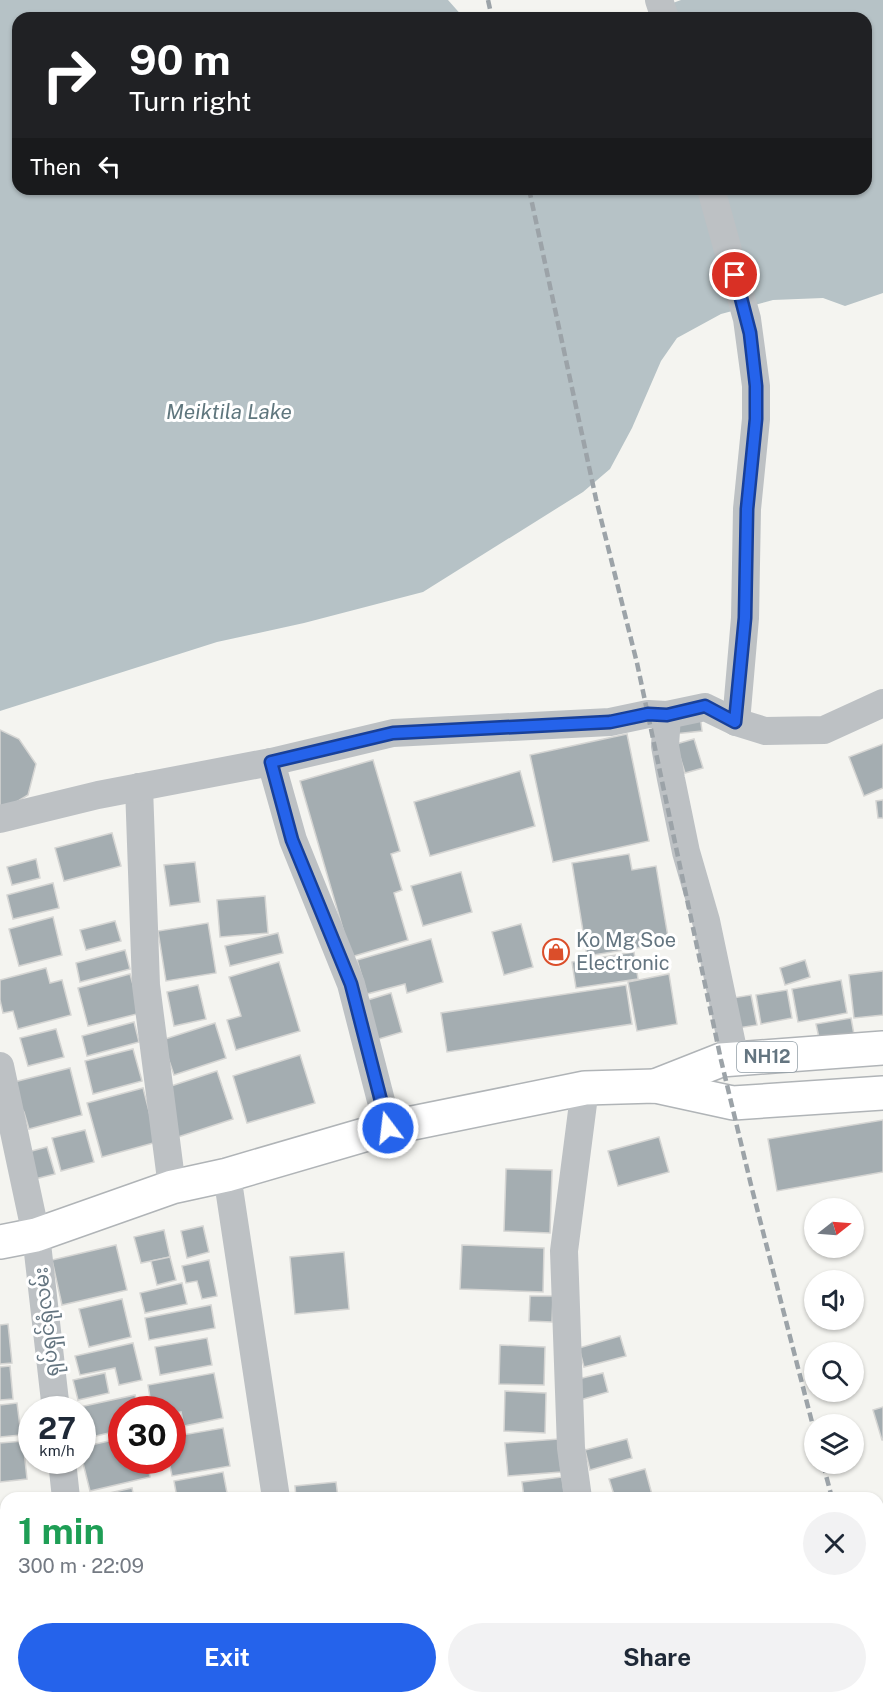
<!DOCTYPE html>
<meta charset="utf-8">
<style>
body{margin:0;font-family:"Public Sans","Noto Sans Myanmar",sans-serif;background:#f2f2f3;color:#1f2937;height:100vh;display:flex;flex-direction:column;font-size:22px;white-space:nowrap}
*{box-sizing:border-box;margin:0}
p{font-size:20px;color:#747a83}
.icon{flex:none;width:33px;height:33px;fill:none;stroke:currentColor;stroke-width:2;stroke-linecap:round;stroke-linejoin:round}
.map{position:relative;flex:1;overflow:hidden}
.details{position:absolute;left:0px;top:1492px;width:884px;height:212px;display:flex;flex-direction:column;background:#fff;border-radius:18px 18px 0 0;box-shadow:0 2px 4px #0004}
.details>*{flex:none}
.guide{position:absolute;left:12px;top:12px;width:860px;height:183px;border-radius:18px;box-shadow:0 2px 4px #0004;background:#202124;color:#fff;overflow:hidden}
.needle{width:39px;rotate:73deg}
.buttons{position:absolute;left:804px;top:1198px;display:grid;gap:12px}
.buttons a{display:grid;place-items:center;width:60px;height:60px;border-radius:50%;background:#fff;box-shadow:0 2px 4px #0004;font-size:30px}
.speed{position:absolute;left:18px;top:1396px;display:flex;gap:12px;font-size:30px;font-weight:700;text-align:center}
.speed>*{display:grid;place-content:center;width:78px;height:78px;border-radius:50%;background:#fff;box-shadow:0 2px 4px #0004;line-height:1}
.speed small{font-size:15px;font-weight:400}
.speed .limit{border:9px solid #d22;background:#fff;color:#111}
.pin{position:absolute;display:grid;place-items:center;width:51px;height:51px;color:#fff;margin:-26px;border:3px solid #fff;border-radius:50%;box-shadow:0 2px 6px #0007}
.me{position:absolute;width:66px;margin:-33px;rotate:345deg;stroke-linejoin:round;filter:drop-shadow(0 0 4px #0008)}
.turn{display:flex;align-items:center;gap:21px;height:126px;padding:0 18px;font-size:27px}
.turn .icon{width:78px;height:78px;stroke-width:2.5}
.turn b{display:block;font-size:42px;line-height:51px}
.then{display:flex;align-items:center;height:57px;padding:0 18px;background:#0003;gap:12px;font-size:22px}
.round{display:grid;place-items:center;flex:none;width:63px;height:63px;border-radius:32px;background:#f2f2f3}
.head{display:flex;align-items:center;justify-content:space-between;height:102px;padding:0 18px}
h1{font-size:36px;font-weight:700;line-height:45px;color:#1e9e55}
.button{display:flex;gap:12px;margin-top:auto;padding:12px 18px}
.button a{flex:1;height:69px;border-radius:36px;background:#2563eb;color:#fff;font-size:24px;font-weight:700;line-height:69px;text-align:center}
.button a+a{background:#f2f2f3;color:#1f2937}
.map>svg:first-child{display:block}
.water{fill:#b6c2c6}
.building{fill:#a4adb1;stroke:#d5d5d3;stroke-width:1.5}
.lines{fill:none;stroke-linecap:round;stroke-linejoin:round}
.highway-casing{stroke:#b0b4b7;stroke-width:36}
.minor{stroke:#bdc1c4;stroke-width:28}
.highway{stroke:#fff;stroke-width:33}
.rail{stroke:#9ca3a8;stroke-width:4.5;stroke-dasharray:9 4.5;stroke-linecap:butt}
.route-casing{stroke:#184099;stroke-width:15}
.route{stroke:#2563eb;stroke-width:10}
.labels{text-anchor:middle;stroke-width:6;stroke-linejoin:round;paint-order:stroke}
.shield{fill:#fff;stroke:#929ea6;stroke-width:1.5}
.shield-label{font-size:18px;font-weight:bold;fill:#647580}
.poi-label{font-size:20px;fill:#647580;stroke:#fff;text-anchor:start}
.street-label{font-size:20px;fill:#647580;stroke:#fff}
.water-label{font-size:21px;font-style:italic;fill:#60777e;stroke:#fff}
</style>
<div class="map">
<svg width="883" height="1703" viewBox="0 0 883 1703">
<rect width="100%" height="100%" fill="#f4f4f0"/>
<polygon class="water" points="0,0 448,0 464,18 18,18 18,189 866,189 866,18 632,18 681,0 883,0 883,293 845,306 823,298 773,300 721,314 677,338 661,361 632,428 610,469 583,492 423,592 304,623 217,642 0,711"/>
<g class="building">
<polygon points="700,715 702,731 674,734 672,719"/>
<polygon points="0,730 19,739 36,764 28,795 0,812"/>
<polygon points="627,734 649,841 553,862 530,755"/>
<polygon points="694,739 703,768 685,773 676,744"/>
<polygon points="883,744 883,788 864,796 849,757"/>
<polygon points="373,760 400,851 391,854 402,890 394,893 408,940 351,957 300,781"/>
<polygon points="520,771 535,826 430,856 414,802"/>
<polygon points="883,800 883,818 878,818 876,801"/>
<polygon points="112,833 121,866 64,881 55,848"/>
<polygon points="629,854 632,870 656,866 669,943 587,956 572,863"/>
<polygon points="36,859 40,878 12,885 7,867"/>
<polygon points="195,862 200,902 170,906 164,865"/>
<polygon points="461,872 472,912 423,926 411,886"/>
<polygon points="53,883 59,908 13,919 7,895"/>
<polygon points="265,896 268,933 220,937 217,900"/>
<polygon points="53,917 62,955 19,966 9,929"/>
<polygon points="115,921 121,941 86,950 80,930"/>
<polygon points="208,923 216,973 166,981 158,931"/>
<polygon points="521,924 533,967 504,975 492,932"/>
<polygon points="278,933 283,953 230,966 225,946"/>
<polygon points="431,939 443,982 407,993 405,984 367,994 357,960"/>
<polygon points="125,950 130,969 80,982 76,963"/>
<polygon points="634,952 638,979 576,988 572,962"/>
<polygon points="805,960 810,977 785,985 780,968"/>
<polygon points="279,962 300,1031 236,1050 227,1020 241,1016 229,977"/>
<polygon points="46,968 50,983 62,980 71,1015 18,1029 13,1011 3,1013 0,1000 0,980"/>
<polygon points="883,971 883,1015 854,1018 849,975"/>
<polygon points="130,974 141,1013 88,1026 78,988"/>
<polygon points="669,974 677,1024 637,1031 628,982"/>
<polygon points="841,980 847,1013 798,1022 792,989"/>
<polygon points="198,985 206,1019 174,1026 167,992"/>
<polygon points="626,985 632,1024 447,1052 441,1013"/>
<polygon points="787,990 792,1018 761,1024 756,995"/>
<polygon points="391,993 402,1032 372,1041 361,1002"/>
<polygon points="751,995 757,1025 732,1029 726,999"/>
<polygon points="851,1018 855,1040 821,1047 816,1024"/>
<polygon points="134,1022 139,1042 87,1056 82,1036"/>
<polygon points="215,1023 226,1058 174,1075 162,1040"/>
<polygon points="56,1029 64,1057 28,1066 20,1038"/>
<polygon points="133,1049 142,1081 93,1094 85,1061"/>
<polygon points="300,1055 315,1103 247,1123 233,1076"/>
<polygon points="70,1068 82,1115 29,1129 24,1112 6,1084"/>
<polygon points="217,1071 233,1119 178,1137 162,1089"/>
<polygon points="143,1088 157,1142 102,1157 87,1103"/>
<polygon points="883,1120 883,1172 777,1191 768,1139"/>
<polygon points="85,1130 94,1162 61,1171 52,1138"/>
<polygon points="659,1137 669,1172 618,1186 608,1151"/>
<polygon points="47,1147 55,1174 35,1179 28,1152"/>
<polygon points="506,1169 552,1170 550,1233 504,1231"/>
<polygon points="203,1226 209,1252 187,1258 181,1231"/>
<polygon points="164,1230 170,1257 141,1263 134,1237"/>
<polygon points="116,1245 127,1290 62,1305 52,1260"/>
<polygon points="462,1245 544,1248 543,1292 460,1289"/>
<polygon points="344,1252 349,1309 295,1314 290,1257"/>
<polygon points="170,1257 176,1280 157,1285 151,1261"/>
<polygon points="209,1260 217,1296 202,1299 197,1281 186,1283 182,1266"/>
<polygon points="182,1283 187,1304 145,1313 140,1293"/>
<polygon points="530,1296 553,1296 552,1322 529,1321"/>
<polygon points="122,1299 131,1337 89,1347 79,1309"/>
<polygon points="211,1305 215,1328 149,1340 145,1318"/>
<polygon points="8,1324 12,1363 0,1364 0,1325"/>
<polygon points="620,1336 626,1356 584,1367 579,1348"/>
<polygon points="207,1338 212,1365 160,1375 155,1347"/>
<polygon points="133,1343 142,1380 119,1385 115,1368 80,1375 75,1356"/>
<polygon points="500,1345 545,1347 544,1385 499,1384"/>
<polygon points="10,1366 13,1399 0,1400 0,1367"/>
<polygon points="105,1373 109,1393 78,1400 73,1380"/>
<polygon points="214,1373 223,1418 184,1426 181,1412 172,1414 172,1410 152,1410 148,1385"/>
<polygon points="603,1373 608,1392 580,1400 574,1380"/>
<polygon points="505,1391 546,1393 545,1433 504,1431"/>
<polygon points="135,1395 139,1410 122,1410 122,1430 83,1439 82,1410 75,1408"/>
<polygon points="17,1403 21,1435 0,1437 0,1405"/>
<polygon points="883,1407 883,1440 882,1440 873,1410"/>
<polygon points="223,1428 230,1466 172,1476 169,1461 172,1461 172,1448 183,1445 182,1435"/>
<polygon points="122,1438 122,1461 147,1461 150,1477 90,1491 82,1459 82,1447"/>
<polygon points="559,1439 561,1472 508,1476 505,1443"/>
<polygon points="627,1439 632,1458 590,1470 585,1450"/>
<polygon points="23,1441 27,1479 0,1482 0,1443"/>
<polygon points="645,1469 653,1498 615,1498 609,1479"/>
<polygon points="223,1472 228,1498 177,1498 174,1481"/>
<polygon points="562,1477 565,1498 524,1498 522,1482"/>
<polygon points="336,1482 338,1498 296,1498 295,1486"/>
<polygon points="132,1488 134,1498 87,1498"/>
<rect x="0" y="1515" width="6" height="85"/>
<polygon points="0,1658 6,1658 6,1689 0,1690"/>
<polygon points="148,1698 182,1698 184,1703 129,1703"/>
<polygon points="407,1698 450,1698 451,1703 407,1703"/>
<rect x="591" y="1698" width="17" height="5"/>
<polygon points="660,1698 687,1698 688,1703 661,1703"/>
</g>
<g class="lines">
<defs>
<g id="highway">
<polyline points="655,1086 721,1060 883,1048"/>
<polyline points="0,1242 36,1235 172,1187 227,1175 388,1128 585,1088 655,1086 733,1103 883,1093"/>
</g>
</defs>
<use href="#highway" class="highway-casing"/>
<g class="minor">
<polyline points="659,0 665,18"/>
<polyline points="711,189 747,319 756,386 756,419 747,509 745,618 736,722"/>
<polyline points="667,715 665,746 671,779 686,852 706,921 735,1059"/>
<polyline points="271,762 293,840 351,984 388,1128"/>
<polyline points="139,787 146,985 172,1187"/>
<polyline points="0,819 98,795 271,762 393,733 610,722 648,714 667,715 705,707 736,722 765,731 824,730 883,703"/>
<polyline points="0,1066 36,1235 56,1410"/>
<polyline points="227,1175 276,1498"/>
<polyline points="62,1461 66,1498"/>
<polyline points="578,1498 571,1448 564,1251 585,1088"/>
<polyline points="89,1698 90,1703"/>
<polyline points="306,1698 307,1703"/>
<polyline points="620,1698 621,1703"/>
</g>
<use href="#highway" class="highway"/>
<g class="rail">
<polyline points="488,0 492,18"/>
<polyline points="529,189 596,499 637,663 721,1060 752,1189 814,1430"/>
<polyline points="823,1464 832,1498"/>
<polyline points="878,1674 883,1695"/>
</g>
</g>
<g class="lines">
<defs>
<polyline id="route" points="388,1128 351,984 292,840 271,762 393,733 610,722 648,714 667,715 705,706 735,722 745,618 747,509 756,419 756,386 750,333 735,275"/>
</defs>
<use href="#route" class="route-casing"/>
<use href="#route" class="route"/>
</g>
<defs>
<symbol id="shop-ring" viewBox="-11 -11 22 22"><circle r="9.5" fill="#fff" stroke="#db4e2a" stroke-width="1.5"/><path d="M-5-2.5h2.3a2.7 3.5 0 0 1 5.4 0H5L5.5 6h-11ZM-1.5-2.5h3a1.5 2.3 0 0 0-3 0Z" fill="#db4e2a"/></symbol>
</defs>
<g fill-rule="evenodd">
<use href="#shop-ring" x="541" y="937" width="30" height="30"/>
</g>
<g class="labels">
<rect class="shield" x="737" y="1042" width="60" height="30" rx="4.5"/>
<g class="shield-label">
<text x="767" y="1063">NH12</text>
</g>
<g class="poi-label">
<text x="576" y="947">Ko Mg Soe<tspan x="576" dy="23">Electronic</tspan></text>
</g>
<g class="street-label">
<text transform="translate(46 1322) rotate(-96)" y="7">ရုပ်ရှင်ရုံလမ်း</text>
</g>
<g class="water-label">
<text x="229" y="419">Meiktila Lake</text>
</g>
</g>
</svg>
<div class="buttons">
<a><svg class="needle" viewBox="-14 -14 28 28"><path d="M0-13l5 13h-10z" fill="#e53935"/><path d="M0 13l5-13h-10z" fill="#747a83"/></svg></a>
<a><svg class="icon" aria-label="sound" viewBox="0 0 24 24"><path d="M4 9h4l5-4v14l-5-4H4zM17 9q2 3 0 6"/></svg></a>
<a><svg class="icon" aria-label="search" viewBox="0 0 24 24"><circle cx="10" cy="10" r="6"/><path d="M15 15l6 6"/></svg></a>
<a><svg class="icon" aria-label="layers" viewBox="0 0 24 24"><path d="M12 4l9 5-9 5-9-5zM3 14l9 5 9-5"/></svg></a>
</div>
<div class="speed"><div>27<small>km/h</small></div><div class="limit">30</div></div>
<div class="pin" style="left:735px;top:275px;background:#d93025"><svg class="icon" aria-label="arrive" viewBox="0 0 24 24"><path d="M6 21V4h12l-3 4 3 4H6"/></svg></div>
<svg class="me" style="left:388px;top:1128px" viewBox="-20 -20 40 40"><circle r="17" fill="#2563eb" stroke="#fff" stroke-width="3"/><path d="M0-11L8 9 0 5-8 9z" fill="#fff"/></svg>
<div class="guide">
<div class="turn"><svg class="icon" aria-label="right" viewBox="0 0 24 24"><path d="M7 20v-9h11M14 6l5 5-5 5"/></svg><div><b>90 m</b>Turn right</div></div>
<div class="then">Then<svg class="icon" aria-label="left" viewBox="0 0 24 24"><path d="M17 20v-9H6M10 6l-5 5 5 5"/></svg></div>
</div>
<section class="details">
<div class="head"><div><h1>1 min</h1><p>300 m · 22:09</p></div><a class="round"><svg class="icon" aria-label="close" viewBox="0 0 24 24"><path d="M6 6l12 12M18 6L6 18"/></svg></a></div>
<div class="button"><a>Exit</a><a>Share</a></div>
</section>
</div>
